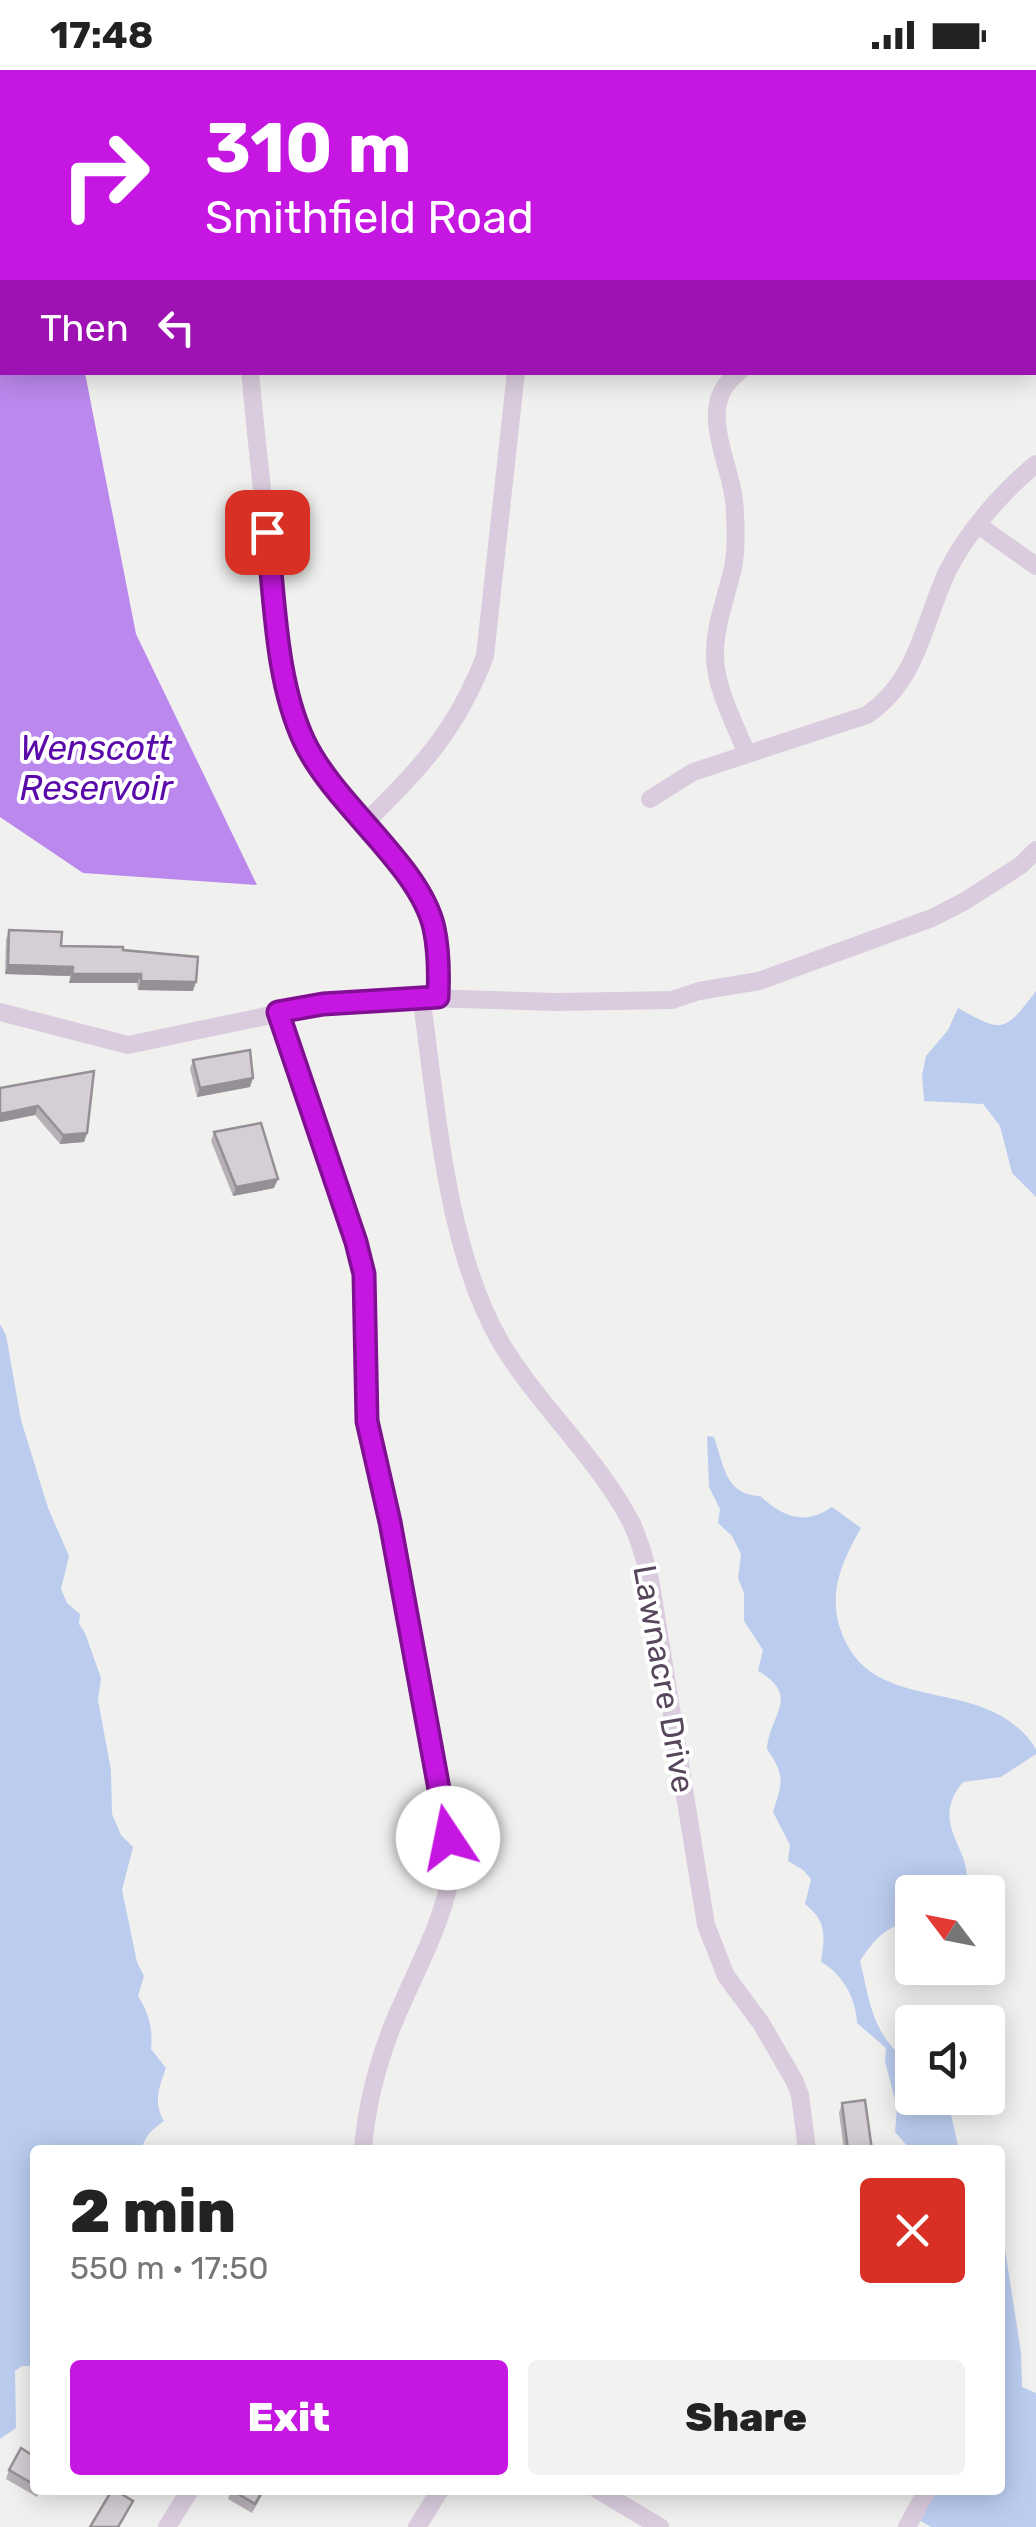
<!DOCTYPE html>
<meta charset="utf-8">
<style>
body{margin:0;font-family:Rubik,sans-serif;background:#f2f2f2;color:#222;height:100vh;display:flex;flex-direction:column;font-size:38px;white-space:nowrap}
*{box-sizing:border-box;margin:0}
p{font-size:32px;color:#767676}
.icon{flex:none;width:55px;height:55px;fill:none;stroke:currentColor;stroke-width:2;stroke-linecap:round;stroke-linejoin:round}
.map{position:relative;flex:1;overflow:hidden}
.panel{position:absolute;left:30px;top:2075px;width:975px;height:350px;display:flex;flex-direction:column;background:#fff;border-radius:10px;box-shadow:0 5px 25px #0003}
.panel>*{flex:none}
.top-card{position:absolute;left:0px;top:0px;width:1038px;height:305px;box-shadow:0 5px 25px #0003;background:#c617e2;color:#fff;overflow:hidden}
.needle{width:65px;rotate:302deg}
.buttons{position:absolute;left:895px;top:1805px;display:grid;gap:20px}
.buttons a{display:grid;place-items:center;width:110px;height:110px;border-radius:10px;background:#fff;box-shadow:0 5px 25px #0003;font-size:50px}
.pin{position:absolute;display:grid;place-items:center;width:85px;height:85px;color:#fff;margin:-42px;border-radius:20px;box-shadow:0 5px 15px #0006}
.me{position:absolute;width:110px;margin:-55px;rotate:349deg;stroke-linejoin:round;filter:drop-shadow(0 0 8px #0008)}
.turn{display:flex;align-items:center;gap:35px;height:210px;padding:0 40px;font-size:45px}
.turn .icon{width:130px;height:130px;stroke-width:2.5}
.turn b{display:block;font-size:70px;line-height:85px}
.then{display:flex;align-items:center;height:95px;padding:0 40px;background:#0003;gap:20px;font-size:38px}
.round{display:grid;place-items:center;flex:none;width:105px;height:105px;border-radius:10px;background:#f2f2f2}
.head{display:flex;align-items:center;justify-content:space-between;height:170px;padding:0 40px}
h1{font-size:60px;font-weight:800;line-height:75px}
.button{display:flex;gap:20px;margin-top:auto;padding:20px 40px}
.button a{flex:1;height:115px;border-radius:10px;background:#c617e2;color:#fff;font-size:40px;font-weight:800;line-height:115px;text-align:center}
.button a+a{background:#f2f2f2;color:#222}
.status{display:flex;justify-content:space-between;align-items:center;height:70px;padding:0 50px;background:#fff;direction:ltr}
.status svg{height:28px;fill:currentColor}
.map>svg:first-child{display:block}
.green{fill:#bbccef}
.water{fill:#bb88ed}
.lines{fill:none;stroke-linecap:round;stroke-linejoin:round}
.minor{stroke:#daccde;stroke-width:18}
.wall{fill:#b7b1b7}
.shaded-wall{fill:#959095}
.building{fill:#d5ced5;stroke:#959095;stroke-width:2.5}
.route-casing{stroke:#810f93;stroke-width:25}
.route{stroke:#c617e2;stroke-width:18}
.labels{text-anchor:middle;stroke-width:8;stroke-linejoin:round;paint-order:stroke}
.street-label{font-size:32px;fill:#57465c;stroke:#fff}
.water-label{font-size:35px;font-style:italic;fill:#5b0aaa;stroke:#fff}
</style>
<div class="status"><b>17:48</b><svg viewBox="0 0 49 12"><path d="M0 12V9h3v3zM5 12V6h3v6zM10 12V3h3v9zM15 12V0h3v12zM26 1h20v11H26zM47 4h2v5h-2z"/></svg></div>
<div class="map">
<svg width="1036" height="2457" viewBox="0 0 1036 2457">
<rect width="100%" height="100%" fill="#f0f1ee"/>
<g class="green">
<path d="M1036,921V1127L1012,1103L1000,1056L983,1034L924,1031L922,1005L926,986L948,960L958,938C1003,963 1004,963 1036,921Z"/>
<path d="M0,1254L6,1265L21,1350L48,1438L69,1486L61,1519L67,1533L80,1544L79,1554L85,1563L101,1608L98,1630L111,1700L112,1744L121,1765L133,1777L122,1820L137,1892L144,1906L138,1926C149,1943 153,1959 151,1979L166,1998C159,2017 153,2032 164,2051C154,2058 143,2067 142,2080H35V2296H22L15,2301L16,2358L0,2369Z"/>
<path d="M707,1366L714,1367C724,1395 725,1425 760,1426C783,1447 804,1456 832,1437L861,1458C843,1489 827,1524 841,1561C873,1651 986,1600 1036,1679V1684L1001,1707L963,1712C926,1757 978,1780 965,1822H912V1850C886,1857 875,1868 860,1891C872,1941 872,1962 912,1997V2028H942L949,2036L959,2080H911L895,2062L897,2038L885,1991L886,1978L857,1953C856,1929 843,1904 821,1892C825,1866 827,1851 805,1834L811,1809L803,1800L788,1791L790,1775L773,1742C782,1713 786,1706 767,1679C769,1645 802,1626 758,1601L763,1580L744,1551V1523L738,1508L741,1484L732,1466L718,1453L720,1439L709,1417Z"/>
<polygon points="1000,2171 1005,2179 1021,2283 1022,2317 1036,2323 1036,2457 931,2457 917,2449 931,2420 1000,2420"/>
</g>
<polygon class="water" points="0,20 2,302 85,303 136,564 257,815 83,803 0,747"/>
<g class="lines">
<g class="minor">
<polyline points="159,0 160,2"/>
<polyline points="948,2 954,0"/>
<path d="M250,302C257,376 265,450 274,523C280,571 284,620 301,665C329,735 419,788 434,858C439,881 439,904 438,927"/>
<path d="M739,302C695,334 729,387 734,430C736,452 737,476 733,498C726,528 714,557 715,588C716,619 735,654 746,682"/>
<polyline points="978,455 1036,496"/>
<path d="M650,729L693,702L867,645C919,610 923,552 948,500C968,461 1002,422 1036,394"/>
<path d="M364,754C420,698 456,662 485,586L516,302"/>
<path d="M421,926C437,1035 445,1177 501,1273C539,1336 597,1387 631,1452C640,1470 645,1490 650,1509L706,1855L726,1906L761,1953L794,2010L800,2025L807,2080"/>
<polyline points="0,942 128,975 323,934 392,927 556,932 672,930 699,921 759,911 932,848 965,831 1021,795 1036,780"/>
<path d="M277,942L356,1172L364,1204L367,1351L390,1452L453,1793C445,1851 416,1899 394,1952C378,1992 366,2037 363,2080"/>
<polyline points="598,2420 660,2457"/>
<polyline points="167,2457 190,2420"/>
<polyline points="417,2457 440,2420"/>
<polyline points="907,2457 927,2420"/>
</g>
</g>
<g class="wall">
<polygon points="9,860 61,876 123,880 193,921 138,920 137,913 69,913 70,906 5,904 6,869"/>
<polygon points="193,990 250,1017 197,1027 190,999"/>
<polygon points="94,1001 87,1063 84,1072 60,1074 35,1045 0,1052"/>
<polygon points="214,1062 274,1118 233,1126 211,1071"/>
<polygon points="842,2033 872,2080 844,2080 839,2043"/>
<polygon points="35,2387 35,2420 41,2420 37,2427 6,2409 9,2400"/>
<polygon points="231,2420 265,2420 252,2443 228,2429"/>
</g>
<g class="shaded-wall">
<polygon points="8,895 73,897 70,906 5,904"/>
<polygon points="72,904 141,904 137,913 69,913"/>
<polygon points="141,911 196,912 193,921 138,920"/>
<polygon points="253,1008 250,1017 197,1027 200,1018"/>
<polygon points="38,1036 35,1045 0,1052 0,1044"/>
<polygon points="87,1063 84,1072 60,1074 63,1065"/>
<polygon points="278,1109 274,1118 233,1126 236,1117"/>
</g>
<g class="building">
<polygon points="9,860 62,862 61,876 123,877 123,880 198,887 196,912 141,911 141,904 72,904 73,897 8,895"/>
<polygon points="250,980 253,1008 200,1018 193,990"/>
<polygon points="94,1001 87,1063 63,1065 38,1036 0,1044 0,1018"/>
<polygon points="261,1053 278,1109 236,1117 214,1062"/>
<polygon points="865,2030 872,2080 848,2080 842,2033"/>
<polygon points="21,2378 35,2387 35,2415 9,2400"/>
<polygon points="112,2420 115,2420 133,2431 118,2457 90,2457"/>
<polygon points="232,2420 263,2420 255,2434"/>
</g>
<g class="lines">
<defs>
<path id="route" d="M267,462C275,529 275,609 304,671C334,735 420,795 434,858C439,881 439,904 438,927L323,934L278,942L356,1172L364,1204L367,1351L390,1452L448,1768"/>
</defs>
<use href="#route" class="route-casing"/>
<use href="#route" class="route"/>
</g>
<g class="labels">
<g class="street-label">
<text transform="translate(664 1609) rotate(80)" y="11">Lawnacre Drive</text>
</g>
<g class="water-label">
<text x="96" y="690">Wenscott<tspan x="96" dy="40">Reservoir</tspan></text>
</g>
</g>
</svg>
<div class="buttons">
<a><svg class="needle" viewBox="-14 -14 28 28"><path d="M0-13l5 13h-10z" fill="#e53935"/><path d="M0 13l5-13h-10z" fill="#767676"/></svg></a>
<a><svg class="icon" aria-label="sound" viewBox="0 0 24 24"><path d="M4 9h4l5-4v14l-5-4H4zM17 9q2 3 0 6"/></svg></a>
</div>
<div class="pin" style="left:267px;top:462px;background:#d93025"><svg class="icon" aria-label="arrive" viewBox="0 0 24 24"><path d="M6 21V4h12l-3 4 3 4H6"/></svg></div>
<svg class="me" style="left:448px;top:1768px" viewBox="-20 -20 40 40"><circle r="19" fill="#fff"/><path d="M0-13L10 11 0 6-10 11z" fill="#c617e2"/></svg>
<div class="top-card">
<div class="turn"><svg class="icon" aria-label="right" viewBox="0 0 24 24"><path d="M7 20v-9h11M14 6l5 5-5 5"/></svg><div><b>310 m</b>Smithfield Road</div></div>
<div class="then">Then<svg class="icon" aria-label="left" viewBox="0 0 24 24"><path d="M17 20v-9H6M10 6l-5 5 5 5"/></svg></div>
</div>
<section class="panel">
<div class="head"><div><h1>2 min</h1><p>550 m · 17:50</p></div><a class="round" style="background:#d93025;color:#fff"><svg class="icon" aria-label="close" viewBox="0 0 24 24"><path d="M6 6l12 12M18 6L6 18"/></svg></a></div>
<div class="button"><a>Exit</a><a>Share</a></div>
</section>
</div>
